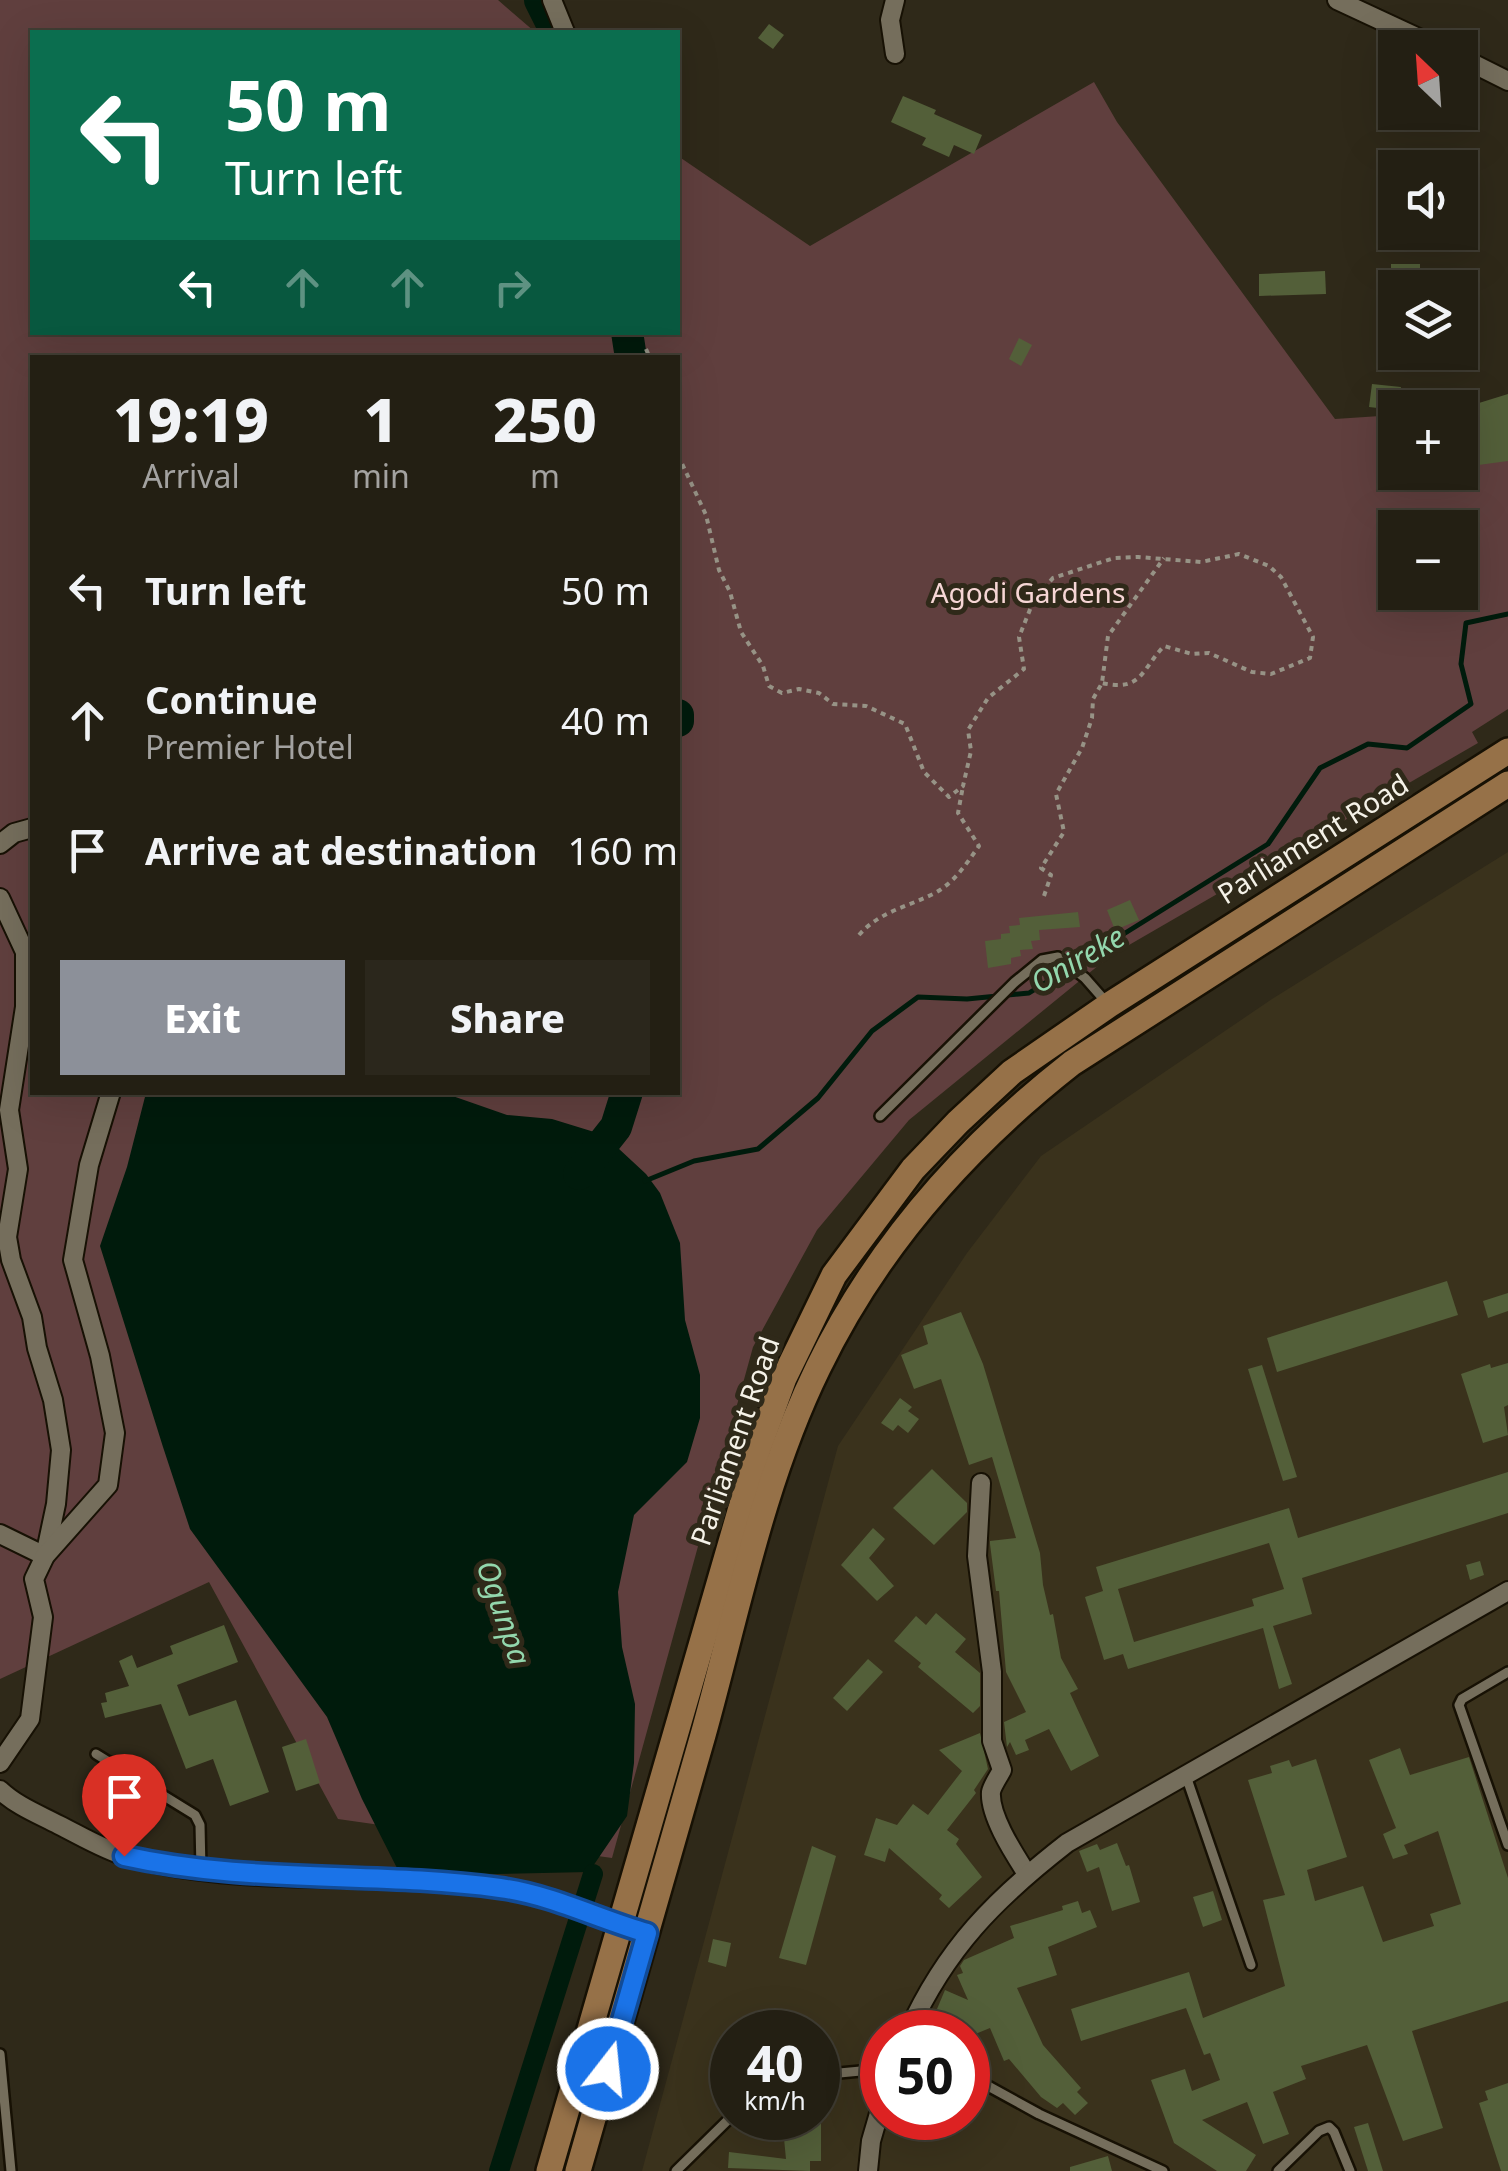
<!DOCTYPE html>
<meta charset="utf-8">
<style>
body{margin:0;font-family:"Noto Sans",sans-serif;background:#2b271c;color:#f1f3f6;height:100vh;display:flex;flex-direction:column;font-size:38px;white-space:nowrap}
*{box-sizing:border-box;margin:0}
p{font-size:32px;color:#a3a2a0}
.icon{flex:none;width:55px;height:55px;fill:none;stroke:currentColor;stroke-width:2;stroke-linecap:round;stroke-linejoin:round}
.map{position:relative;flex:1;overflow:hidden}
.drawer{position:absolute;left:30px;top:355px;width:650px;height:740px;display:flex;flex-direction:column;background:#231f13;border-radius:0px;box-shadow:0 10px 40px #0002,0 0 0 2px #403d33}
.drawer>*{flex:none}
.hud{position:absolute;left:30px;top:30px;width:650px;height:305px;border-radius:0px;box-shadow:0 10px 40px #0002,0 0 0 2px #403d33;background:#0b6e4f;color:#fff;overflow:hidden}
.needle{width:65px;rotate:335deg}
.buttons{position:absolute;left:1378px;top:30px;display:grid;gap:20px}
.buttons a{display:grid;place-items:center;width:100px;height:100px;border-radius:0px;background:#231f13;box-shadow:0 10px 40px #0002,0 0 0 2px #403d33;font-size:50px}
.speed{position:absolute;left:710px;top:2010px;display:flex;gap:20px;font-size:50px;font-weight:700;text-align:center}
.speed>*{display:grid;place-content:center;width:130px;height:130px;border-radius:50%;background:#231f13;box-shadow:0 10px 40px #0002,0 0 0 2px #403d33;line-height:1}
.speed small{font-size:25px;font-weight:400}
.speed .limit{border:15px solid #d22;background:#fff;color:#111}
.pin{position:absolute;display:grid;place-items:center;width:85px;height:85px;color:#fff;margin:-102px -42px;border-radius:50% 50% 50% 0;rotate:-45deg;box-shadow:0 0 10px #0007}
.pin .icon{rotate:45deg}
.me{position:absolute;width:110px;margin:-55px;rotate:16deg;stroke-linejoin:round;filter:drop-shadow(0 0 8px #0008)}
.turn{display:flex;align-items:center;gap:35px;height:210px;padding:0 30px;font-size:45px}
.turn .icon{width:130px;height:130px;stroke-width:2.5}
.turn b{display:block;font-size:70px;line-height:85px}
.lanes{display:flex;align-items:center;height:95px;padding:0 30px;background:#0003;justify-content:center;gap:50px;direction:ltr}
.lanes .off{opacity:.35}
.eta{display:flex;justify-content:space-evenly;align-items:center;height:170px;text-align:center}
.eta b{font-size:60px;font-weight:800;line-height:70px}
.button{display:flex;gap:20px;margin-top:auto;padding:20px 30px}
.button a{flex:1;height:115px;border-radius:0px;background:#8c9099;color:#fff;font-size:40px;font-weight:800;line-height:115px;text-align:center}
.button a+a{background:#2b271c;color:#f1f3f6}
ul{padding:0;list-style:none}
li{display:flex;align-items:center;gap:30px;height:130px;padding:0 30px}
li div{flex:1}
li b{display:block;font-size:38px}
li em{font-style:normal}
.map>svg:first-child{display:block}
.built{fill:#3a321c;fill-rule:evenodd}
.green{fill:#603f3e;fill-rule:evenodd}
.water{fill:#001b0c}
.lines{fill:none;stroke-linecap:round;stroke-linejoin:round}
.stream{stroke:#001b0c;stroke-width:5}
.canal{stroke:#001b0c;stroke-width:20}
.river{stroke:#001b0c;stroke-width:32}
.building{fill:#535f39;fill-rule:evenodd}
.lane-casing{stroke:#171104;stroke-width:14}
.street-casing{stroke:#171104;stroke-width:22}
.secondary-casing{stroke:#171104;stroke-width:30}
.path{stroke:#979386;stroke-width:4;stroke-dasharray:5 5;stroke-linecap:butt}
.lane{stroke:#756e5c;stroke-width:9}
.street{stroke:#756e5c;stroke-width:18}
.secondary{stroke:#967148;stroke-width:25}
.route-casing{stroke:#114b97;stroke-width:25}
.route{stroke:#1a73e8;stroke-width:18}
.labels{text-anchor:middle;stroke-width:10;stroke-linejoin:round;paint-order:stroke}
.park-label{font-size:28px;fill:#f6d6d5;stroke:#2f2919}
.street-label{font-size:28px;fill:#f5f2e8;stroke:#2f2919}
.water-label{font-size:30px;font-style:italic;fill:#93d7ad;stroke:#2f2919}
</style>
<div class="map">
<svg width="1508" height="2171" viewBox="0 0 1508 2171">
<rect width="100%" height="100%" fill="#2f2919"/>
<path class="built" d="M1508,852V2171H642L838,1446L967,1253L1041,1156L1272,999ZM732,2032H818V2118H732ZM882,2032H968V2118H882Z"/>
<path class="green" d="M0,0H498L535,32H32V332H678V156L810,246L1094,82L1117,122L1335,419L1395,415V472H1460V411L1508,408V709L1472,732L1478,743L1110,956L909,1120L817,1230L753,1347L612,1858L338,1819L209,1582L0,1679ZM32,358H678V1092H32ZM1395,528H1460V592H1395Z"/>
<polygon class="water" points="146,1093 444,1093 507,1115 552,1119 604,1135 646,1174 660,1193 680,1243 685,1320 700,1375 700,1418 687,1462 634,1515 618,1592 622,1647 635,1704 634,1763 627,1816 589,1872 495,1874 398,1870 362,1799 327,1717 190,1529 163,1447 100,1246 127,1167"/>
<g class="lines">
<polyline class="stream" points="645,1181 694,1161 758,1149 818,1098 872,1031 918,997 967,999 1029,993 1268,844 1320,768 1368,744 1407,748 1471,704 1461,664 1466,623 1508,614"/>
<polyline class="canal" points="499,2171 593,1874"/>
<g class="river">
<polyline points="540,0 556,32"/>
<polyline points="627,332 631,358"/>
<polyline points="678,715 678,721"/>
<polyline points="579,1174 616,1127 627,1092"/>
</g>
</g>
<g class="building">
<polygon points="769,24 784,35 773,49 758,38"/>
<polygon points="903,96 936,110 934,114 982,135 974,154 954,145 949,157 922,145 926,138 891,122"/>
<rect x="1391" y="264" width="29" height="24"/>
<polygon points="1325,271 1326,294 1259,296 1259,274"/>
<polygon points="1019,338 1032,345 1021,366 1009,359"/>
<polygon points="1372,384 1401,387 1399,408 1395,410 1369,407"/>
<polygon points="1508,394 1508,461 1471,466 1467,446 1478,443 1466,407"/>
<polygon points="1130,900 1139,920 1115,930 1107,910"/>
<polygon points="1078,912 1080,927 1039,930 1040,940 1031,941 1033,949 1020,950 1021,956 1011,958 1011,964 988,968 985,941 1001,939 1001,934 1010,933 1009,926 1020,925 1019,918"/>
<polygon points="1447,1281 1458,1315 1277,1372 1267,1338"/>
<polygon points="1508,1293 1508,1311 1488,1318 1483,1301"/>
<polygon points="961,1312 983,1364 1040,1553 1043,1585 1050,1615 1053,1614 1061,1658 1078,1689 1070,1693 1099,1756 1071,1771 1049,1729 1025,1740 1029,1750 1016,1755 1010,1742 1007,1747 1004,1722 1026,1712 1006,1672 999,1591 996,1591 990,1544 990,1541 1016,1538 992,1457 969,1465 941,1379 914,1389 901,1355 928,1344 923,1326"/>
<polygon points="1508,1363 1508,1405 1504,1407 1508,1435 1483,1443 1461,1374 1490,1364 1491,1368"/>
<polygon points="1262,1365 1297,1477 1283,1481 1248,1369"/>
<polygon points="900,1398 912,1407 908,1411 919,1419 908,1433 898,1425 893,1431 881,1423"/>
<polygon points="932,1469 967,1503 967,1512 934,1545 893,1508"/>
<path d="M1508,1472V1513L1302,1578L1312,1614L1273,1626L1292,1684L1279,1689L1263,1628L1128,1669L1123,1654L1104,1660L1085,1597L1103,1591L1096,1567L1289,1508L1298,1538ZM1269,1543L1284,1589L1252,1599L1254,1606L1134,1642L1118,1589Z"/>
<polygon points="873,1528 885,1539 869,1558 894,1586 877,1601 841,1565"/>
<polygon points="1480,1561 1484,1575 1470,1580 1466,1565"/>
<polygon points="936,1613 966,1639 955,1652 980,1673 980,1706 973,1713 918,1667 921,1663 894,1641 916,1616 926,1625"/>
<polygon points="224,1625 238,1662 177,1685 189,1716 236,1700 269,1792 230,1806 213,1759 186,1769 161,1704 105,1718 101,1703 107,1702 105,1693 129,1686 119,1661 132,1655 137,1668 173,1654 170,1646"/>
<polygon points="868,1659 883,1672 847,1711 833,1698"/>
<polygon points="980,1733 988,1769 974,1790 976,1793 947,1830 959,1839 956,1844 982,1877 949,1908 939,1899 942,1895 889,1848 885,1862 864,1855 876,1818 897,1825 913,1804 928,1815 962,1771 939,1750"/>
<polygon points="306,1739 320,1783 296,1791 282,1747"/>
<polygon points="1400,1748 1410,1775 1469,1757 1508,1878 1508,2001 1412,2031 1443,2128 1403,2141 1367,2045 1301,2066 1306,2079 1273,2092 1289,2134 1263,2144 1247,2102 1202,2120 1256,2155 1246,2171 1217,2171 1174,2143 1151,2080 1185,2069 1192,2091 1220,2080 1210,2053 1204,2055 1186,2008 1081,2041 1071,2009 1189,1972 1203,2018 1285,1986 1263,1900 1285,1895 1248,1780 1272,1773 1270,1766 1289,1760 1292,1767 1316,1759 1347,1857 1307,1870 1315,1901 1363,1886 1383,1942 1434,1926 1430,1914 1461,1904 1438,1831 1404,1845 1408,1854 1393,1859 1383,1834 1396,1828 1369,1760"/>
<polygon points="1117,1843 1126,1866 1129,1865 1140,1902 1112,1911 1099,1867 1087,1872 1079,1851 1097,1844 1100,1850"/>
<polygon points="812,1846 836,1856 806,1965 779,1958"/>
<polygon points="1213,1891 1222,1920 1203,1927 1193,1897"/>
<polygon points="1078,1901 1082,1913 1090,1910 1097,1927 1048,1947 1057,1975 1017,1988 1043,2045 1081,2088 1077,2092 1088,2103 1075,2115 1063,2103 1057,2108 1041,2097 1009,2059 1004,2061 990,2028 968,2037 968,2032 941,2032 929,2028 945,1990 968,2000 957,1975 963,1973 960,1966 964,1960 1014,1938 1010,1926 1063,1910 1062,1906"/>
<polygon points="713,1939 731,1943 726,1967 708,1962"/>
<polygon points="1508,2083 1508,2171 1501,2171 1479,2103 1488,2100 1485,2091"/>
<polygon points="782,2118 821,2118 821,2161 806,2161 810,2161 810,2171 728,2168 729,2152 786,2159"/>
<polygon points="1368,2123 1383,2171 1368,2171 1354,2127"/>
<polygon points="1108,2156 1112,2171 1070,2171 1070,2167"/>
</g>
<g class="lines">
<defs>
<g id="lane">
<polyline points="880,1116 1015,982 1042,960 1058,957 1085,978 1107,1003"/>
<polyline points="1508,1672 1462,1699 1459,1705 1508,1845"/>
<polyline points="96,1754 195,1815 200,1825 201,1869"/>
<polyline points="1186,1776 1251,1965"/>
<polyline points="0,2054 11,2171"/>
<polyline points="818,2075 882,2069"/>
<polyline points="968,2075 1039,2114 1163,2171"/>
<polyline points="676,2171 732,2116"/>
<polyline points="1278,2171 1319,2131 1329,2127 1334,2132 1350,2171"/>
</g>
<g id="street">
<polyline points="552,0 565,32"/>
<polyline points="1337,0 1440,48"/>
<polyline points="895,54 890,20 895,0"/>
<polyline points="1460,57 1508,81"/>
<polyline points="0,844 14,833 32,828"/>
<polyline points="0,898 25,952 25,1007 9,1110 18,1169 7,1237 11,1260 32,1317 37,1348 53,1400 61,1450 56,1504 45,1556 0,1534"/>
<path d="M981,1483L977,1556L992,1672V1741L1002,1770C999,1776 992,1786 991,1792C989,1816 1015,1855 1027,1874"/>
<polyline points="0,1763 30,1719 43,1617 34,1579 45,1556 108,1485 115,1433 100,1356 73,1260 89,1165 111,1092"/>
<path d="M0,1790C17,1806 38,1814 59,1825C81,1836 104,1850 128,1857C249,1890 378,1870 501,1888C553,1895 598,1919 647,1933"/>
<path d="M908,2032C946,1948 995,1899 1067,1843L1508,1591"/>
<polyline points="868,2171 871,2141 882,2103"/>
</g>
<g id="secondary">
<polyline points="549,2171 758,1449 784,1378 834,1275 913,1169 958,1122 1012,1072 1109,1005 1508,751"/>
<path d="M578,2171C620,2026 662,1881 703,1735C737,1613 762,1482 818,1368C877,1246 966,1146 1072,1063L1508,784"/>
</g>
</defs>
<use href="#lane" class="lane-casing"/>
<use href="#street" class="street-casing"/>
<use href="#secondary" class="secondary-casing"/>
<g class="path">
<polyline points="646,349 650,358"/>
<path d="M678,455L706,515L719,570L730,592L741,632L763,666L769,686L782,693L799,689L819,693L833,704L866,706L905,724L924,772L949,797L963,786L971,751L968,730L988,698L1024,669L1019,637L1035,597L1053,578L1114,558L1138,557L1201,562L1239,554L1269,566L1281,577L1313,637L1310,658L1271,674L1252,672L1209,653L1192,654L1164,646C1141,670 1142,692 1102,683"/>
<polyline points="1044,896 1051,875 1041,868 1064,832 1056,794 1082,748 1092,718 1093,699 1102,683 1108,636 1164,558"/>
<path d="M859,935C880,911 908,907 935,893C955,882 966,864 979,846L958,813L963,786"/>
</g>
<use href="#lane" class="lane"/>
<use href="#street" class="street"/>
<use href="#secondary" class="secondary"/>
</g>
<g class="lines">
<defs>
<path id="route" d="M124,1856C248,1884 375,1871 500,1888C552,1895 598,1919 647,1933L608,2069"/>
</defs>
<use href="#route" class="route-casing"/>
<use href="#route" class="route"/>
</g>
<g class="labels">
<g class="park-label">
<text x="1028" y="603">Agodi Gardens</text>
</g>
<g class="street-label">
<text transform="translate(1313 839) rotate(-32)" y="10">Parliament Road</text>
<text transform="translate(735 1441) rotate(-71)" y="10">Parliament Road</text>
</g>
<g class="water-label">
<text transform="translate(1078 960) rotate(-30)" y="10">Onireke</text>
<text transform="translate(503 1613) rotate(71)" y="10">Ogunpa</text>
</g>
</g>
</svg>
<div class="buttons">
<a><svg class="needle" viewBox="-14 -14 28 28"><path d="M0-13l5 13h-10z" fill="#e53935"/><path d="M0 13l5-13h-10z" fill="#a3a2a0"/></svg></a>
<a><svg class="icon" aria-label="sound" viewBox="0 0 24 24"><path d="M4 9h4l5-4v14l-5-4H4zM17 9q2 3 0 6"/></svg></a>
<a><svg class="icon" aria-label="layers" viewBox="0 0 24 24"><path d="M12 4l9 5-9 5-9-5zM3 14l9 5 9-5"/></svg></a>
<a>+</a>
<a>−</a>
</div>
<div class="speed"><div>40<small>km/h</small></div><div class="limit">50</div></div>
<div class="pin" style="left:124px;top:1856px;background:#d93025"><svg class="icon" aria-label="arrive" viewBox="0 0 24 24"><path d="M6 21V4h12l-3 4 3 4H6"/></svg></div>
<svg class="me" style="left:608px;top:2069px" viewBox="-20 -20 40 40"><circle r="17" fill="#1a73e8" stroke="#fff" stroke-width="3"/><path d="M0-11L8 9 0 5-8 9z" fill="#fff"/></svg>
<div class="hud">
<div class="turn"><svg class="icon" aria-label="left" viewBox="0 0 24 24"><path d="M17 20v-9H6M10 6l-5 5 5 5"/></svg><div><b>50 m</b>Turn left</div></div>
<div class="lanes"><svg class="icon" aria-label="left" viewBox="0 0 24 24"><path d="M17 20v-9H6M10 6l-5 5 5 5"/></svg><svg class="icon off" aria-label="ahead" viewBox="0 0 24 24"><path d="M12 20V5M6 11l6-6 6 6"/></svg><svg class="icon off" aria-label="ahead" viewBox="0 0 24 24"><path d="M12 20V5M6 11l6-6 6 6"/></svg><svg class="icon off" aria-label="right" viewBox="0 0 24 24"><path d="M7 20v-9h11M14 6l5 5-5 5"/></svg></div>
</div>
<section class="drawer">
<div class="eta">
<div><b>19:19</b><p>Arrival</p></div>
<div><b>1</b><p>min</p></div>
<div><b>250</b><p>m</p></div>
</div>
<ul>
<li><svg class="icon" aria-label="left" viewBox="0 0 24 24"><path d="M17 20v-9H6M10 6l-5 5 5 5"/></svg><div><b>Turn left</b></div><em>50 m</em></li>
<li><svg class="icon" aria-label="ahead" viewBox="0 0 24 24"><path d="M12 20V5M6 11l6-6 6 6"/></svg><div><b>Continue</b><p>Premier Hotel</p></div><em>40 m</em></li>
<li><svg class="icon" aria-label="arrive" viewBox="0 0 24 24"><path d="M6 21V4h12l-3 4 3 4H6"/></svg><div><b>Arrive at destination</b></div><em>160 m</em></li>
</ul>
<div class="button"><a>Exit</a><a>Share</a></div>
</section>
</div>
